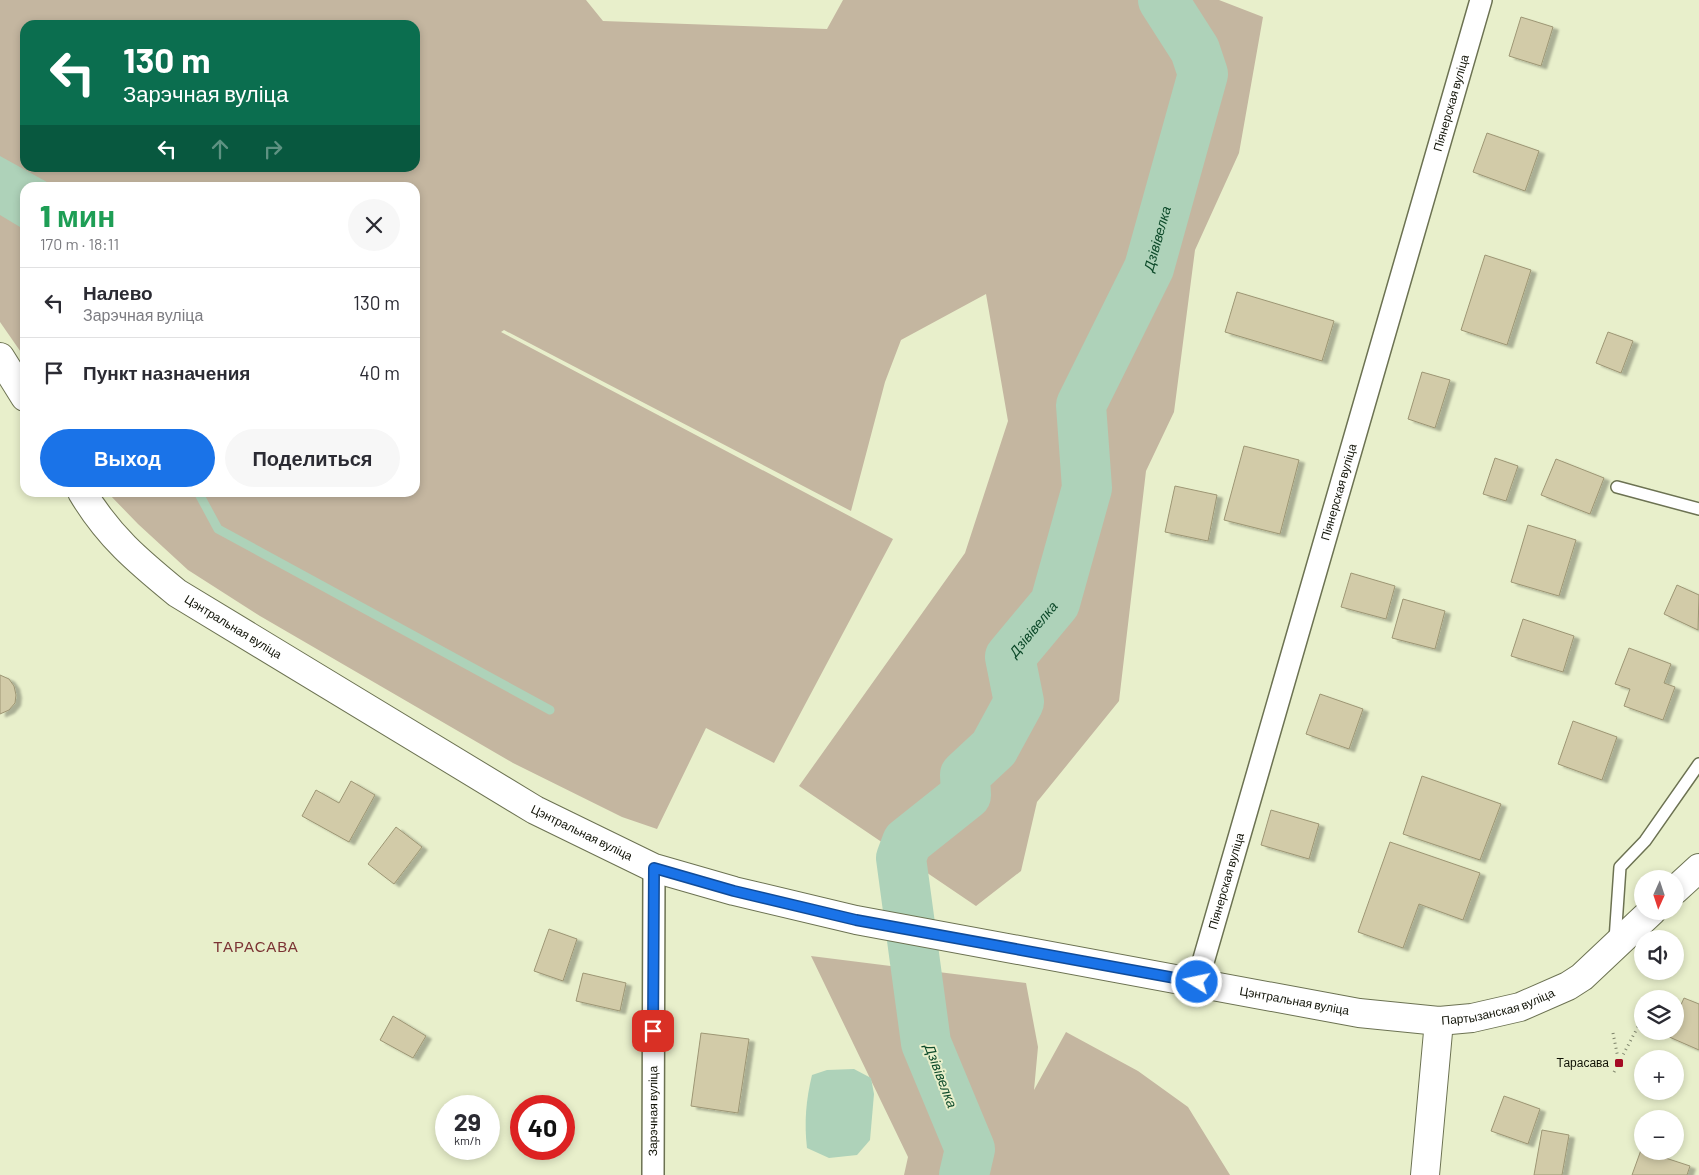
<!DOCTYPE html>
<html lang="ru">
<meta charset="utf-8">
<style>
body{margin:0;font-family:Barlow,sans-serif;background:#f7f7f7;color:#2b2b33;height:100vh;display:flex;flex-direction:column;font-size:19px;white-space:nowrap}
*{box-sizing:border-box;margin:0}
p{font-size:16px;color:#7c7c81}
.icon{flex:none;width:28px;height:28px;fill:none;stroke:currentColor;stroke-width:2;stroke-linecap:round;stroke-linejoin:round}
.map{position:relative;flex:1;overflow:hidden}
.side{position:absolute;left:20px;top:182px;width:400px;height:315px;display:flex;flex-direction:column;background:#fff;border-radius:15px;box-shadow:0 2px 8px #0003}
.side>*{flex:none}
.banner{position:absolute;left:20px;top:20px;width:400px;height:152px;border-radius:15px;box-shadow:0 2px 8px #0003;background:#0b6e4f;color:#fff;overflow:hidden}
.needle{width:32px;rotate:183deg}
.controls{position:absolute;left:1634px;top:870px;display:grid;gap:10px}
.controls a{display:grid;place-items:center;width:50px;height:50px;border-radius:50%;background:#fff;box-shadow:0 2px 8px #0003;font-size:25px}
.speed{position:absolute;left:435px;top:1095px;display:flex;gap:10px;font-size:25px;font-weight:700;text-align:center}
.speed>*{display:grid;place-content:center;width:65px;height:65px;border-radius:50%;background:#fff;box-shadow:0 2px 8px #0003;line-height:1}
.speed small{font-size:12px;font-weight:400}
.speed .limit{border:8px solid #d22;background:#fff;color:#111}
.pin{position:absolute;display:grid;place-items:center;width:42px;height:42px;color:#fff;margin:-21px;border-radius:10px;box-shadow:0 2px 8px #0006}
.me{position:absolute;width:55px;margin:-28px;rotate:280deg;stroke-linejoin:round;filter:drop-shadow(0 0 4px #0008)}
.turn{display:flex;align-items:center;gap:18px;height:105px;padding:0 20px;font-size:22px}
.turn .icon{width:65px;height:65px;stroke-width:2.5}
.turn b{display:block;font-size:35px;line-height:42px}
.lanes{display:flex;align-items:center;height:48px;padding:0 20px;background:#0003;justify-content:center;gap:25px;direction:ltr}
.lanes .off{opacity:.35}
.round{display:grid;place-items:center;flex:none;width:52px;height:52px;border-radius:26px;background:#f7f7f7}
.overview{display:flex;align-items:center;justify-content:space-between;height:85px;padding:0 20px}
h1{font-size:30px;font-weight:800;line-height:38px;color:#1e9e55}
.primary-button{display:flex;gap:10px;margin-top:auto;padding:10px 20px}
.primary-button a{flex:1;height:58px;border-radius:30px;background:#1a73e8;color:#fff;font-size:20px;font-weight:800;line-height:58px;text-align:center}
.primary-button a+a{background:#f7f7f7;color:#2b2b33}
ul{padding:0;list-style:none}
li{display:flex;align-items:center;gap:15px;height:70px;padding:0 20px;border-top:1px solid #e1e1e2}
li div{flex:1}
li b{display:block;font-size:19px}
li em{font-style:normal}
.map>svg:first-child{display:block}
.green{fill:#c4b6a0;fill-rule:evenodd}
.water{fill:#aed2b9}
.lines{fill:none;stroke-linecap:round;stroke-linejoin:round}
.stream{stroke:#aed2b9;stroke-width:9}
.river{stroke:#aed2b9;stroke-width:50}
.building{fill:#d2cba8;stroke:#9d9674;filter:url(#shadow)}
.service-casing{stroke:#6c7252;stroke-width:14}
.minor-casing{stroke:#6c7252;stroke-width:24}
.tertiary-casing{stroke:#6c7252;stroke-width:30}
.path{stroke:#7e836b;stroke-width:3;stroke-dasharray:1 4;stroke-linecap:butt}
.service{stroke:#fff;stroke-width:11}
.minor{stroke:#fff;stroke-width:21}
.tertiary{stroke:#fff;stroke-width:28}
.route-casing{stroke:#114b97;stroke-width:12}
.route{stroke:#1a73e8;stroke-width:9}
.poi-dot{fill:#a50b24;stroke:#e8efcb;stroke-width:2}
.labels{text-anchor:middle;stroke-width:4;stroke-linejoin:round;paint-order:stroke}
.street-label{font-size:12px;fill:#111307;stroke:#e8efcb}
.poi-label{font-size:12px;fill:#111307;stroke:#e8efcb;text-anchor:end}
.water-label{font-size:14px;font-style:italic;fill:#0c4929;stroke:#e8efcb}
.quarter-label{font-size:15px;letter-spacing:1px;fill:#7b3334;stroke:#e8efcb}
</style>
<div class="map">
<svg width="1699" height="1175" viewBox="0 0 1699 1175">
<defs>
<filter id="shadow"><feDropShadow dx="5.5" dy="3" stdDeviation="1" flood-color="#0004"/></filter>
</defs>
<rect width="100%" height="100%" fill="#e8efcb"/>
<g class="green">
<path d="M0,0H586L603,21L827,29L843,0H1219L1263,17L1239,153L1195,250L1174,412L1146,471L1119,701L1037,802L1021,871L976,906L799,786L965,553L1008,421L986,294L901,340L885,382L851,511L504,330L501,332L893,539L774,763L706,728L657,829L622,817L513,763L260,616L188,570L138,524L108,493L415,492V188H25V358L0,322ZM25,25H415V168H25Z"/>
<polygon points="811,956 1026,983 1038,1047 1034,1090 1066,1032 1138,1071 1188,1107 1230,1175 904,1175 908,1157"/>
</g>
<g class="water">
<polygon points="0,156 56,187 25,188 25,230 0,215"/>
<path d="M854,1069L871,1078L874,1094L870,1140L857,1155L829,1158L807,1148C804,1122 806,1100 812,1075L827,1070Z"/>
</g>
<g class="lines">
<polyline class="stream" points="198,492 218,529 550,710"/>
<path class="river" id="s1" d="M964,1175L970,1149L926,1043L901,858L907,842L966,795L965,775L994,748L1019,702L1010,657L1055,603L1087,488L1081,405L1149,268L1203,74L1195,50L1163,0"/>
</g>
<g class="building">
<polygon points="1521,17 1553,27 1541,66 1509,56"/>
<polygon points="1487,133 1539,151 1525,191 1473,172"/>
<polygon points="1485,255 1531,270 1507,345 1461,330"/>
<polygon points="1237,292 1334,321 1322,361 1225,332"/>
<polygon points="1608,332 1633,341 1621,373 1596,363"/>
<polygon points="1422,372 1450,380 1435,428 1408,419"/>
<polygon points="1244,446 1299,460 1280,534 1224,520"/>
<polygon points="1495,458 1518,466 1506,501 1483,494"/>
<polygon points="1556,459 1604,478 1590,514 1541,495"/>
<polygon points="1175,486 1217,495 1208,541 1165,532"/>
<polygon points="1528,525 1576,540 1559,596 1511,582"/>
<polygon points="1351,573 1395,586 1386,619 1341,607"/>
<polygon points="1677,585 1699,595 1698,630 1664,614"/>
<polygon points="1403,599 1445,611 1435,649 1392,638"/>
<polygon points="1523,619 1574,636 1563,672 1511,656"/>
<polygon points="1629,648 1671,664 1664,683 1675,687 1663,720 1624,706 1630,689 1615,684"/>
<polygon points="0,675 9,679 14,686 16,695 15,703 9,710 0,714"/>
<polygon points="1320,694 1363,709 1349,749 1306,734"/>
<polygon points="1573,721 1617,737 1602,780 1558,764"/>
<polygon points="1422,776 1501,804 1480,860 1403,834"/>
<polygon points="351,781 375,795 349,842 302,816 316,790 339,803"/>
<polygon points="1271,810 1319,824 1309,859 1261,845"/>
<polygon points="396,827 422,847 394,884 368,864"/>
<polygon points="1390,842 1480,873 1463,920 1419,904 1403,948 1358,932"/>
<polygon points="549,929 577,939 563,981 534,971"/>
<polygon points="583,973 626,983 620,1011 576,1001"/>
<polygon points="1684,998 1699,1004 1699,1050 1667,1036 1669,1031 1675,1031 1675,1018"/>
<polygon points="393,1016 426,1036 413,1058 380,1040"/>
<polygon points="701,1033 749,1039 738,1113 691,1106"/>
<polygon points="1504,1096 1540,1109 1528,1144 1491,1131"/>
<polygon points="1542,1130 1569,1135 1562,1175 1534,1175"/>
<polygon points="1641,1150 1690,1166 1687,1175 1632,1175"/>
</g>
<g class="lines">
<defs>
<g id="service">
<polyline points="1617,487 1699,509"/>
<polyline points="1615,940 1620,867 1645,841 1699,764"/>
</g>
<g id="minor">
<path id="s2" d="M1197,983L1481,0"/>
<path id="s3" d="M653,1175L654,868"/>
</g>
<g id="tertiary">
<polyline points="0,357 25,397"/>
<path id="s4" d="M82,492C108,536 138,561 177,593L535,810L654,868L734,891L856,920L1359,1013L1439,1021L1472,1018L1520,1007L1568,986L1582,977L1652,911"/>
<polyline points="1675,890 1699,868"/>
<polyline points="1425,1175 1439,1021"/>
</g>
</defs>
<use href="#service" class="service-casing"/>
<use href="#minor" class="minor-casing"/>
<use href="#tertiary" class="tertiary-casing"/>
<g class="path">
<polyline points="1653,999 1657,992"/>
<polyline points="1613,1033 1619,1063"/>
<polyline points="1614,1072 1642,1019"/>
</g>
<use href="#service" class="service"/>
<use href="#minor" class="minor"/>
<use href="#tertiary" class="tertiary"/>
</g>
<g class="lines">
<defs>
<polyline id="route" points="653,1031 654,868 734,891 856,920 1197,982"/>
</defs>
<use href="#route" class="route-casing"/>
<use href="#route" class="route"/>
</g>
<rect class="poi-dot" x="1614" y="1058" width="10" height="10" rx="2.5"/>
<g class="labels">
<g class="street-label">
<text dy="4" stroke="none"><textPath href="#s2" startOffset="916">Піянерская вуліца</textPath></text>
<text dy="4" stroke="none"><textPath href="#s2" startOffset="511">Піянерская вуліца</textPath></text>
<text dy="4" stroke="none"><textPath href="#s4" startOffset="205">Цэнтральная вуліца</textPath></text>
<text dy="4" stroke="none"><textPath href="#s4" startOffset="610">Цэнтральная вуліца</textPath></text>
<text dy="4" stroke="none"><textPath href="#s2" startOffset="106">Піянерская вуліца</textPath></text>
<text dy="4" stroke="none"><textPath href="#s4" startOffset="1345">Цэнтральная вуліца</textPath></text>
<text dy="4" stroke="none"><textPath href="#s4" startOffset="1552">Партызанская вуліца</textPath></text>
<text dy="4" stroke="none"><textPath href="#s3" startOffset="64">Зарэчная вуліца</textPath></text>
</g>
<g class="poi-label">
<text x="1609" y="1067">Тарасава</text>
</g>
<g class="water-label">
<text dy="5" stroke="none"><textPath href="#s1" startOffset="1035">Дзівівелка</textPath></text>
<text dy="5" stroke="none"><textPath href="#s1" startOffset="615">Дзівівелка</textPath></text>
<text transform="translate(941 1076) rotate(69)" y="5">Дзівівелка</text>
</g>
<g class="quarter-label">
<text x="256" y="952">ТАРАСАВА</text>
</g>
</g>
</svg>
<div class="controls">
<a><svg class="needle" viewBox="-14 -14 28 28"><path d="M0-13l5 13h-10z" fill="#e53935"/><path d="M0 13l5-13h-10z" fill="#7c7c81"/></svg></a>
<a><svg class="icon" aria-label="sound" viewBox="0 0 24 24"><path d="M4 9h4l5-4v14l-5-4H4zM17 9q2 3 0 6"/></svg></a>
<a><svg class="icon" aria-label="layers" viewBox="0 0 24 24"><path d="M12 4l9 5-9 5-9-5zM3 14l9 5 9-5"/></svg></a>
<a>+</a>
<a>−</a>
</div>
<div class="speed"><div>29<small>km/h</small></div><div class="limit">40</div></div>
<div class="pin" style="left:653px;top:1031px;background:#d93025"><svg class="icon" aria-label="arrive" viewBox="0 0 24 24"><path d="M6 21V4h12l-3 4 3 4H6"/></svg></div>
<svg class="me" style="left:1197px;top:982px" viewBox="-20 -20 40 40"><circle r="17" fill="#1a73e8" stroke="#fff" stroke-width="3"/><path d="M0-11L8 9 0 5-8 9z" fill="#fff"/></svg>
<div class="banner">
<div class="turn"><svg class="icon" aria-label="left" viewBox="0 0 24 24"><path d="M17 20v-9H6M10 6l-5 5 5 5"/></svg><div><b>130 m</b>Зарэчная вуліца</div></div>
<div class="lanes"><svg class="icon" aria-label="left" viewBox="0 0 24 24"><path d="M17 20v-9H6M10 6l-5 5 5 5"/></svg><svg class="icon off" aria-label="ahead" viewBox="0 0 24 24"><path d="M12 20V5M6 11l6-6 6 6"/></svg><svg class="icon off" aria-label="right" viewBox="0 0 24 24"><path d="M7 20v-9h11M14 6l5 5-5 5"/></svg></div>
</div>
<section class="side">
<div class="overview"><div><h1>1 мин</h1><p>170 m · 18:11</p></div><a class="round"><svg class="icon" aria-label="close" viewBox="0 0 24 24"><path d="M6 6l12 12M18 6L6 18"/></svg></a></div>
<ul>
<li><svg class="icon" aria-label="left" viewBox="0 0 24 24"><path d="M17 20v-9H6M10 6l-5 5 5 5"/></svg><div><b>Налево</b><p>Зарэчная вуліца</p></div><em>130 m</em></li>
<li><svg class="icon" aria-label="arrive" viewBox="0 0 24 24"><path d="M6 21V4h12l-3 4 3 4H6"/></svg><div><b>Пункт назначения</b></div><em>40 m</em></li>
</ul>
<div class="primary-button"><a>Выход</a><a>Поделиться</a></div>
</section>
</div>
